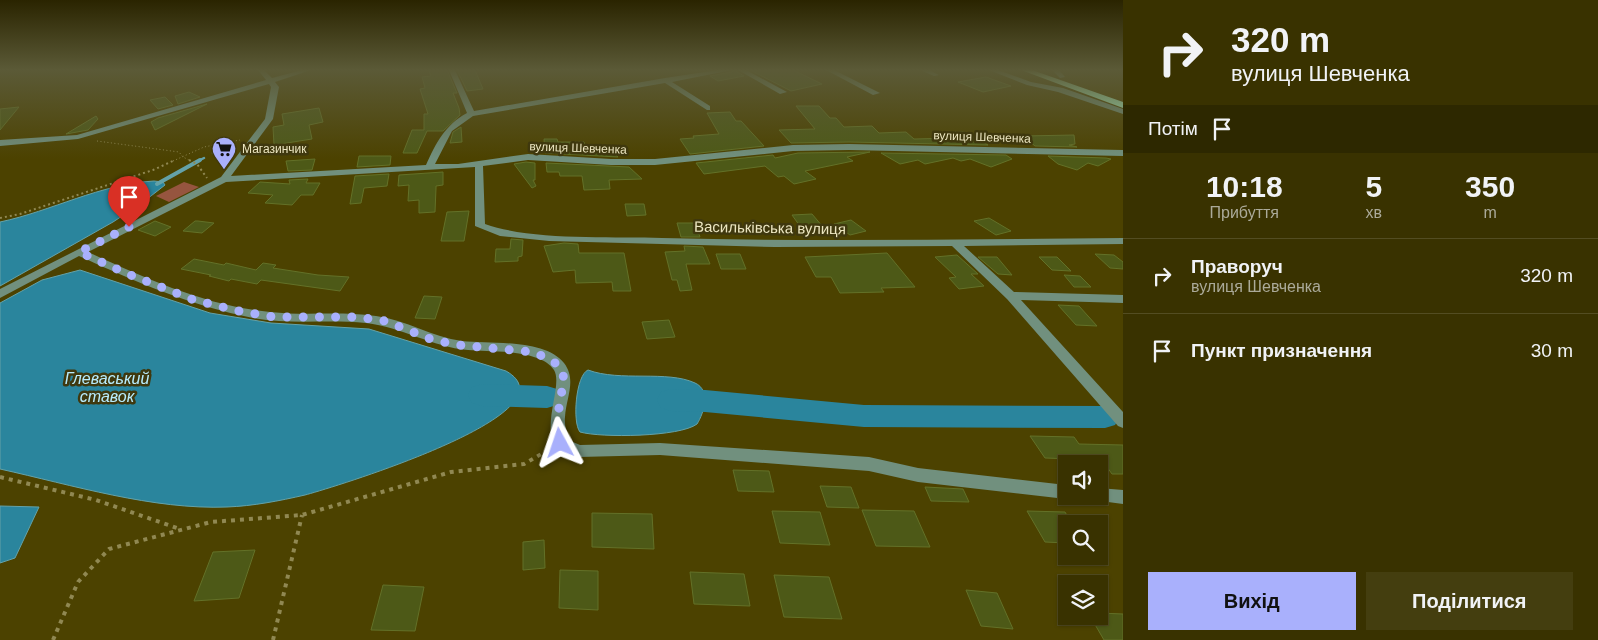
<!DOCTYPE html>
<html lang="uk">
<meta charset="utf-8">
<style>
body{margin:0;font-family:Arial,sans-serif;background:#443e0f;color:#f1f3f6;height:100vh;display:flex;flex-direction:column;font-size:19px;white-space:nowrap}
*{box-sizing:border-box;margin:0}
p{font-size:16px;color:#abaa99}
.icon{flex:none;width:28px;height:28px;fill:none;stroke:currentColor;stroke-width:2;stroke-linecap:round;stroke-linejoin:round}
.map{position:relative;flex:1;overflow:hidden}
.panel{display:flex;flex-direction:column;background:#393200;width:475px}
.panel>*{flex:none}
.top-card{background:#393200;color:#f1f3f6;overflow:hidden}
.controls{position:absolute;left:1058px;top:455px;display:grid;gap:10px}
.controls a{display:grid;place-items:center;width:50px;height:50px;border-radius:0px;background:#393200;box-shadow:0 1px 4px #0004,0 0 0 1px #534d22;font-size:25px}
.pin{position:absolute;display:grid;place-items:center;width:42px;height:42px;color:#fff;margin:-51px -21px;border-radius:50% 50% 50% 0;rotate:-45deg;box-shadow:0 0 5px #0007}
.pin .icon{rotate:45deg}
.me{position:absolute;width:55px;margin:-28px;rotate:355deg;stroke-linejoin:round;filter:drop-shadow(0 0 4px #0008)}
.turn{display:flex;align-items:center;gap:18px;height:105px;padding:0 25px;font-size:22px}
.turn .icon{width:65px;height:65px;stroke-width:2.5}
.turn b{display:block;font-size:35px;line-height:42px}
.then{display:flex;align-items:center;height:48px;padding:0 25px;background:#0003;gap:10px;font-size:19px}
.eta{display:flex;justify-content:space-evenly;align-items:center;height:85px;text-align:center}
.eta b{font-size:30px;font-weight:600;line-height:35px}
.action{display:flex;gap:10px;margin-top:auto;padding:10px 25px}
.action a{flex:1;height:58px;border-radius:0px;background:#a9b0fc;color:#111;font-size:20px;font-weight:600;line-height:58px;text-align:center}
.action a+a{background:#443e0f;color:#f1f3f6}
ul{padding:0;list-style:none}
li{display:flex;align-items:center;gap:15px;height:75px;padding:0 25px;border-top:1px solid #534d22}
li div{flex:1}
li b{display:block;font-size:19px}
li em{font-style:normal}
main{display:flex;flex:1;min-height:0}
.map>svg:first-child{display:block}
.green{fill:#96553f}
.water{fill:#2a859d;stroke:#64a2a8}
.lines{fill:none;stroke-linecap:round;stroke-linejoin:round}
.stream-far1{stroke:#64a2a8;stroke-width:2.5}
.stream{stroke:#64a2a8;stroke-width:4}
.river{fill:#2a859d;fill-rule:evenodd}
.building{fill:#4d5917;stroke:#637128}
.path-far2{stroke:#908852;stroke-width:1;stroke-dasharray:1 2.5;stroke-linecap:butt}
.path-far1{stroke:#908852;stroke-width:2;stroke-dasharray:2 3;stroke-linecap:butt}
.path{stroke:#908852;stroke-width:4;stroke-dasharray:4 5;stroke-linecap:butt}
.minor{fill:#71907e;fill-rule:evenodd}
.highway{fill:#abfbcf;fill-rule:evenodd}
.route{stroke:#a9b0fc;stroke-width:9;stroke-dasharray:0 16.2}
.labels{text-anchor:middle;stroke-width:5;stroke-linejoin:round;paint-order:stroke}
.far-street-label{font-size:12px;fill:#ece6c1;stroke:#3f380e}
.far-poi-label{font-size:12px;fill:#ece6c1;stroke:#3f380e;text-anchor:start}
.street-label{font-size:15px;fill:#ece6c1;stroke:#3f380e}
.water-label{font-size:16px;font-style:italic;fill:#b8ecfd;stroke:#3f380e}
</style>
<main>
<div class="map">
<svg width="1123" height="640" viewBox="0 0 1123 640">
<rect width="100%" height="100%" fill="#4c4200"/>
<polygon class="green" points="184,182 199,187 169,202 156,196"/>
<g class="water">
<path d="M154,181L163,182L165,185L142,203L113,222L0,286V222C52,211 100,184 154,181Z"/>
<path d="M80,270L210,313L271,323L369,329L506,371C580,413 328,489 305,495C279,501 253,506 227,507C153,510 72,485 0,469V303L42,280Z"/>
<path d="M588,370C620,382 667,370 695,383C711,390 704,413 697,424C680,437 601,438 580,432C572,422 576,375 588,370Z"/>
<polygon points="0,506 39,507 15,558 0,563"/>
</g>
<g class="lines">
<g class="stream-far1">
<polyline points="213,153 223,148"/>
<polyline points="198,161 204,158"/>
</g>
<polyline class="stream" points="157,184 200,160"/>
<g class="river">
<polygon points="482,384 547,386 557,389 561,397 557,405 547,408 482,406 472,403 468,395 472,387"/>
<polygon points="671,389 705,390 864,405 1105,406 1115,409 1120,417 1115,425 1105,428 864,427 705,412 671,411 661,408 657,400 661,392"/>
</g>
</g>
<g class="building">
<polygon points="429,70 447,70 457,93 453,93 459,108 460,115 443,131 427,131 417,153 403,153 412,130 424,130 424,114 428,114 420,89 425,88 422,77 431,76"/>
<polygon points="457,70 475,70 483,89 467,91"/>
<polygon points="734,70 744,76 718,81 710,76 732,72"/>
<polygon points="750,70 793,70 822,84 791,91"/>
<polygon points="986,77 1011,86 983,92 958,82"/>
<polygon points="189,92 200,97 178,104 175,96"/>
<polygon points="165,97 173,105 158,109 150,100"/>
<polygon points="207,104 155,130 151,122 158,118"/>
<polygon points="796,106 819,106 830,118 836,118 844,127 872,126 879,133 906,132 914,139 954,138 946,132 964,132 988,145 849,142 791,143 779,130 815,129"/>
<polygon points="19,107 0,130 0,109"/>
<polygon points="319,108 323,122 309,125 312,139 274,145 273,127 284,125 282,114"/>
<polygon points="730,112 736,121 741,121 764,146 690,154 680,139 694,138 693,136 719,134 707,113"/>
<polygon points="96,116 98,119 88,130 66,134"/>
<polygon points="461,127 462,142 450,143 453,132"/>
<polygon points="1074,135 1075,144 1069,145 1077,147 1035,146 1023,136"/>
<polygon points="544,139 557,139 558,142 584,142 585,147 607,146 618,157 545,153"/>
<polygon points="870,152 847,157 853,161 805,171 816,179 794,184 784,176 778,177 765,166 704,174 696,163 773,155 775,158 798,153"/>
<polygon points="881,153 1006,155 1012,159 991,167 970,159 961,161 953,158 925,164 918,160 900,164"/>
<polygon points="359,156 391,156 390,165 357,167"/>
<polygon points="1048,156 1106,158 1111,159 1098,166 1088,163 1077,170 1058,164"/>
<polygon points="315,159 312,170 288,171 286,161"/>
<polygon points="526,162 535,163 535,180 533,180 536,186 532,188 514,164"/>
<polygon points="546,163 629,167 642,179 609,180 610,189 584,190 582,176 560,176 559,172 547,172"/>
<polygon points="443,172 443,185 436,186 436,188 435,212 419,213 419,200 408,201 409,185 398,186 399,175"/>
<polygon points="389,174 387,186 364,188 361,203 350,204 355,176"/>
<polygon points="308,179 306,183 320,183 313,195 301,195 292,205 265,203 273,195 248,193 260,182 290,184 289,180"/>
<polygon points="625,204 644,204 646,215 627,216"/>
<polygon points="469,211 464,241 441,241 447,212"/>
<polygon points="812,214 823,227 802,229 792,215"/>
<polygon points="989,218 1011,231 996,235 974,221"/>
<polygon points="851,220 866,231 850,235 834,224"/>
<polygon points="155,221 171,227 155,236 138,230"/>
<polygon points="195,221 198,221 214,223 202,233 183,231"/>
<polygon points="677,223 695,223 700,237 681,237"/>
<polygon points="511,239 523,240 522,256 518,257 518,261 495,262 496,249 510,249"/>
<polygon points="564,243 578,244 579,253 624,253 631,291 613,291 612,282 576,283 575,270 553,272 544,246"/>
<polygon points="684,246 703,247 710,264 686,264 692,290 680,291 677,280 672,280 665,252 685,251"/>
<polygon points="887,253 915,287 881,288 884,292 840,293 831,277 816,277 805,257"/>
<polygon points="716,254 740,254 746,269 721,269"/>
<polygon points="1095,254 1114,255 1123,262 1123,269 1110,268"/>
<polygon points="957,255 978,274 971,274 984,286 959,289 949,278 956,277 935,257"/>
<polygon points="978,257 997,257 1012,275 998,274"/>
<polygon points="1039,257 1057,257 1071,271 1052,270"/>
<polygon points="194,259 224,265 226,263 256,270 263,263 276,265 273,268 318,275 349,277 340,291 261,280 257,284 231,279 229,281 209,276 211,275 181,269"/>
<polygon points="1064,275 1080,276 1091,287 1074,287"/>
<polygon points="424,296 442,297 435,319 415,318"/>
<polygon points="1058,305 1079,306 1097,326 1076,325"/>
<polygon points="669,320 675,337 647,339 642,322"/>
<polygon points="1030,436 1074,437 1079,444 1123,445 1123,474 1112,474 1102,460 1045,458"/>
<polygon points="733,470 769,471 774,492 738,491"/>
<polygon points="820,486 851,487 859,508 827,507"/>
<polygon points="925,487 963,489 969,502 931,501"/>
<polygon points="862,510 914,511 930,547 876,546"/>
<polygon points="772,511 820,512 830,545 780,543"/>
<polygon points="1027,511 1065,512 1072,524 1066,524 1066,543 1045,542"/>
<polygon points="592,513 652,514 654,549 592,547"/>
<polygon points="544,540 545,568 523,570 523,542"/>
<polygon points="255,550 239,598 194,601 213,552"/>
<polygon points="560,570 598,571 598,610 559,608"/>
<polygon points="690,572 744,574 750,606 694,604"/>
<polygon points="774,575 829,577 842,619 784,617"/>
<polygon points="383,585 424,587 415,631 371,630"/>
<polygon points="966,590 997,593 1013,629 981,626"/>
<polygon points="1099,613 1123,614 1123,640 1104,640 1090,616 1099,616"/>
</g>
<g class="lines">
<g class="path-far2">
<polyline points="97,141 179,152 183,157 191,161"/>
<polyline points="173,161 204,147 240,140"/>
</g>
<g class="path-far1">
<polyline points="189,160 197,164 207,178"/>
<polyline points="0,218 20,214 153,170 175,160"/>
</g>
<g class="path">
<polyline points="0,477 96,500 180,529"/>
<polyline points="53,640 78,582 109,549 211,522 302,515 451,472 524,464 550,449"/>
<polyline points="273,640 302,515"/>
</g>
<g class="minor">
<path d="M258,70H264L272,78L302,70H311L275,82L279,87L273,119L231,176L426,165C436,143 445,125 467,113L449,70H455L474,111L665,78L718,70H732L672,82L710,106V110H707L665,83L473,116L452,131L435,164H458L528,154L611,159H655L793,145L849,144L1123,150V156L849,150L793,151L655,165H611L528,160L483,166L485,224C533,241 609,236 662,238C815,242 969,239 1123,238V244L964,246L1014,292L1123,295V303L1021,300L1123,412V428L1118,426L1007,299L952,246L775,247L549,241L500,236L475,226V167L226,182L88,252C145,278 206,306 270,312C305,316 340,311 376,316C406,320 432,337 462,341C490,344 545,339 564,363C577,380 566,398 565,417C564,425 567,432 568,440L580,445L660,443L869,457L918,468L1066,485V496L1072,497L1066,499L918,482L869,471L660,455L579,457L555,447C542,423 563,385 554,370C541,349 490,352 468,350C432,347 402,327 366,323C329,319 291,325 253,318C192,306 136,282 79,256L0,298V289L221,177L265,119L271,87L269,84L78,139L0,146V140L77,135L266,80Z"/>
<polygon points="738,70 746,70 787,92 780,94"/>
<polygon points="826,70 834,70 880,93 873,95"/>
<polygon points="920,70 929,70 939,75 934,76"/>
<polygon points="989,70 998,70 1031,82 1063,88 1123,109 1123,114 1058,92 1027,85"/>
<polygon points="1052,70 1059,70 1065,77 1060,78"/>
<polygon points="1099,488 1123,490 1123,504 1093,500 1091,496 1099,496"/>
</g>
<polygon class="highway" points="1021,70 1032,70 1123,102 1123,108"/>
</g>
<linearGradient id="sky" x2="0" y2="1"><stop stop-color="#2a2400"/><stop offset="0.44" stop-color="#5b5a37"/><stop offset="1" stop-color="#5b5a37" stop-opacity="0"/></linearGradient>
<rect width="1123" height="159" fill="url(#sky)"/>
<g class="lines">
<polyline class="route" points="129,227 79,252 128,274 194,300 239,311 274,317 357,317 385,321 433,340 458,345 532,352 550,359 559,366 564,378 557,420 561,436 560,443"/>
</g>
<defs>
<symbol id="supermarket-pin" viewBox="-11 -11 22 30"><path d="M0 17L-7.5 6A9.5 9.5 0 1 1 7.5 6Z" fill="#a9b0fc" stroke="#3f380e"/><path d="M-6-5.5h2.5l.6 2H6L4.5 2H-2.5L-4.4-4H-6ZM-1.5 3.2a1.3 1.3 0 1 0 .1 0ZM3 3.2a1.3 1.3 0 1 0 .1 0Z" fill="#111"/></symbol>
</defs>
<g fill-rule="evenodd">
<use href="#supermarket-pin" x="210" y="135" width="28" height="38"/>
</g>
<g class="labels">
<g class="far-street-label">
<text transform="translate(982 137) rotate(2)" y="4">вулиця Шевченка</text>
<text transform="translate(578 148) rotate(2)" y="4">вулиця Шевченка</text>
</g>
<g class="far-poi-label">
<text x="242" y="153">Магазинчик</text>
</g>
<g class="street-label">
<text transform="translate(770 228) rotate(1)" y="5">Васильківська вулиця</text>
</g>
<g class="water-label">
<text x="107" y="384">Глеваський<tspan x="107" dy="18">ставок</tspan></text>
</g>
</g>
</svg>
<div class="controls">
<a><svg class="icon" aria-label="sound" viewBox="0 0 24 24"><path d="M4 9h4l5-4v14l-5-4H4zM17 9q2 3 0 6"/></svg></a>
<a><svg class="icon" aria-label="search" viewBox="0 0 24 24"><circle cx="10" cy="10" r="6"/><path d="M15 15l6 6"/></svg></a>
<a><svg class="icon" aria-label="layers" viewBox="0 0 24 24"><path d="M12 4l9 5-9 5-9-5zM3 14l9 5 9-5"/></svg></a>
</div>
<div class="pin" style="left:129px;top:227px;background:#d93025"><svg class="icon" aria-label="arrive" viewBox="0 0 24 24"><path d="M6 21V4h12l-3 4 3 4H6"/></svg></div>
<svg class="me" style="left:560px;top:443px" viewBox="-20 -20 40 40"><path d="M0-17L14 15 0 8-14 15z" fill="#a9b0fc" stroke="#fff" stroke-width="4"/></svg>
</div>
<section class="panel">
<div class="top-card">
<div class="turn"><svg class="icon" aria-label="right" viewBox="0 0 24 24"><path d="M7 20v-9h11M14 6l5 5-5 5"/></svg><div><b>320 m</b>вулиця Шевченка</div></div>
<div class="then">Потім<svg class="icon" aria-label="arrive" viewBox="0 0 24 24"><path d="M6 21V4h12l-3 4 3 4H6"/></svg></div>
</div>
<div class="eta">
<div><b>10:18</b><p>Прибуття</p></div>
<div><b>5</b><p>хв</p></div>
<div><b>350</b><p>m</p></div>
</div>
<ul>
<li><svg class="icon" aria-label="right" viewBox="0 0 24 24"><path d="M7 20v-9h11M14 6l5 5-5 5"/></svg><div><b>Праворуч</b><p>вулиця Шевченка</p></div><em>320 m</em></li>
<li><svg class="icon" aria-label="arrive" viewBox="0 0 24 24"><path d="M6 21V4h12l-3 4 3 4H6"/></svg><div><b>Пункт призначення</b></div><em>30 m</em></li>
</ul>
<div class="action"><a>Вихід</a><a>Поділитися</a></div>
</section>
</main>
